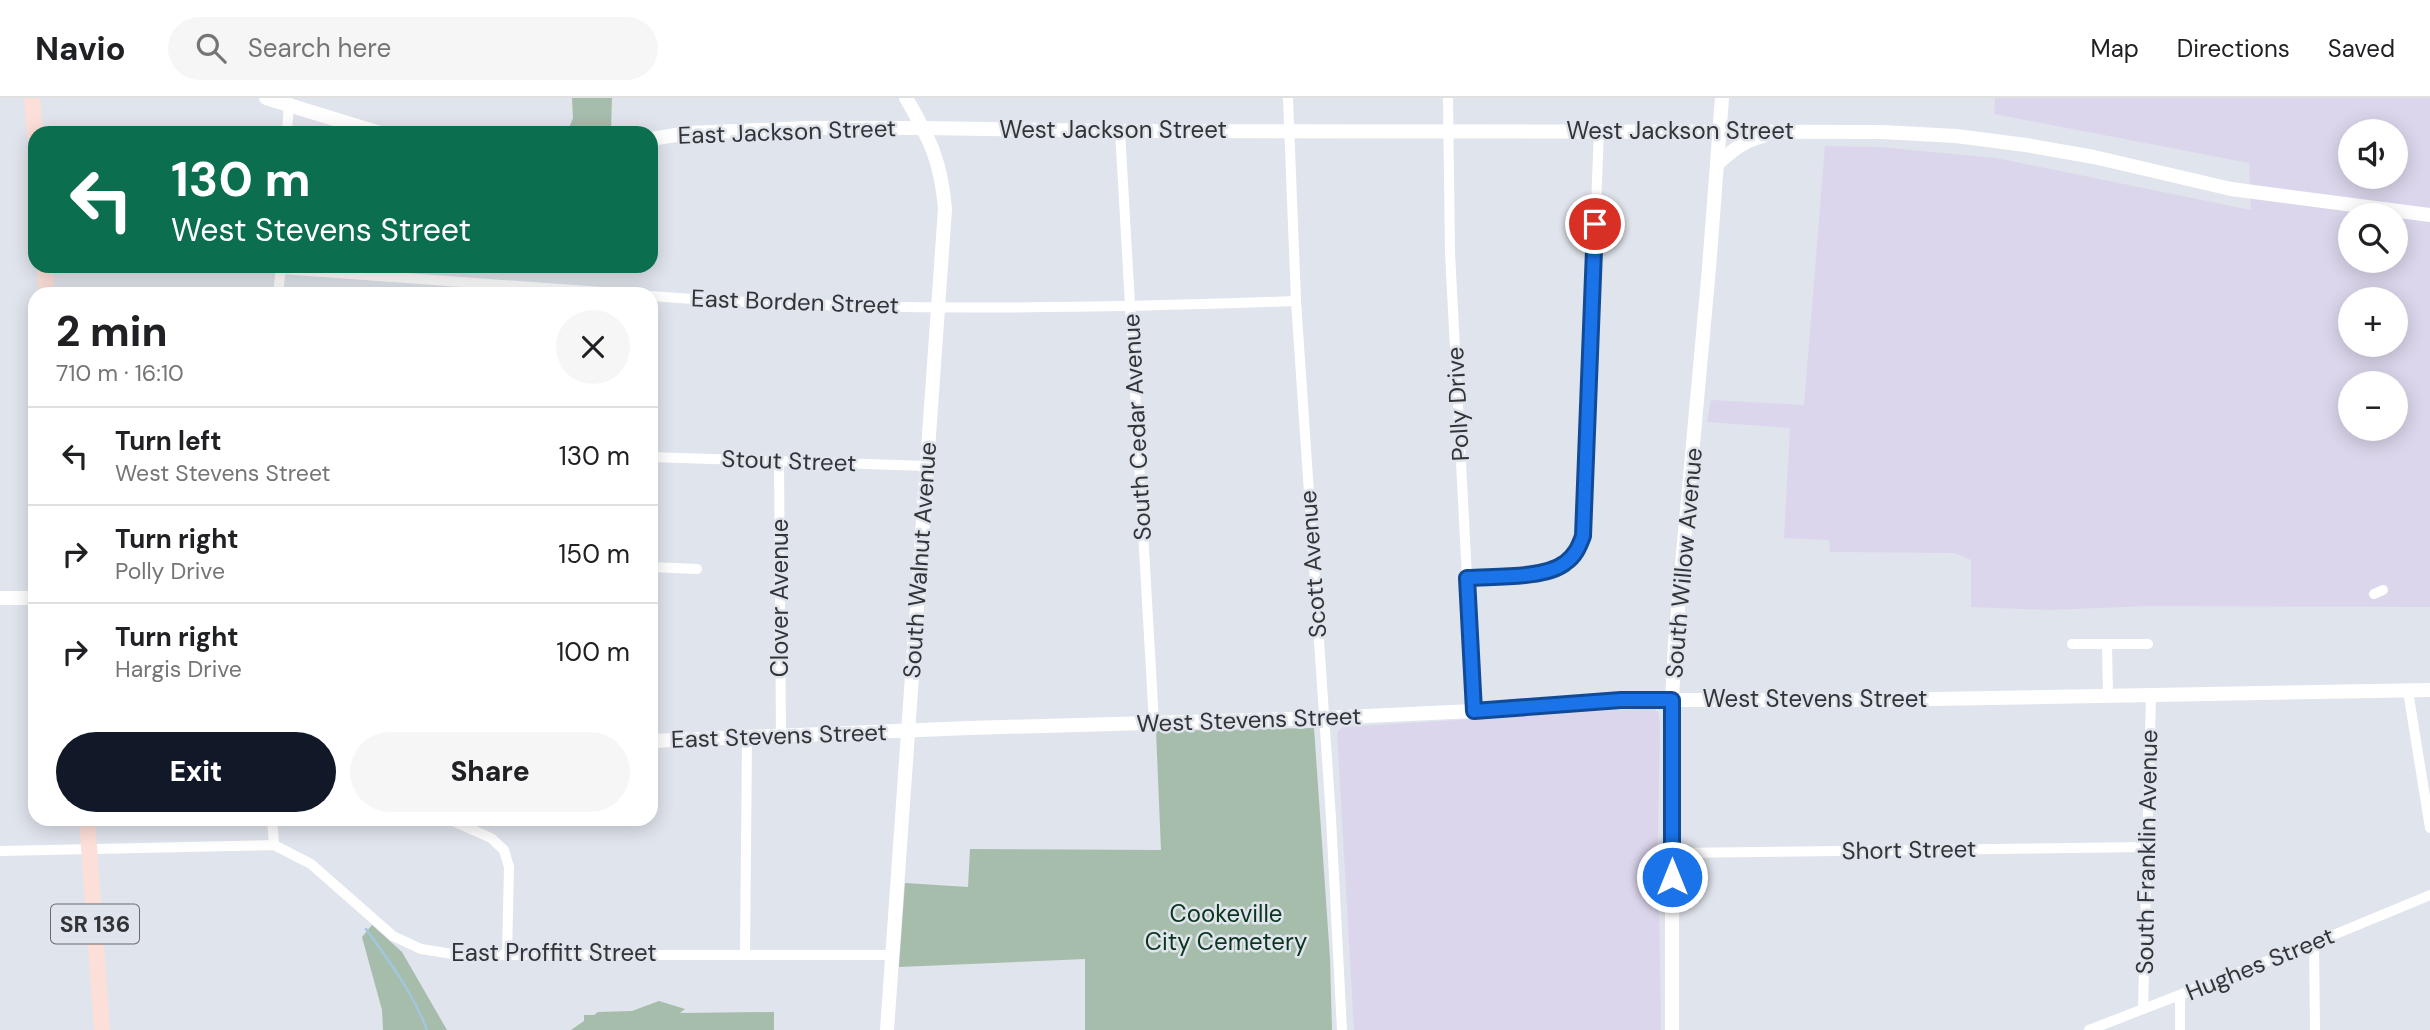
<!DOCTYPE html>
<meta charset="utf-8">
<style>
body{margin:0;font-family:"DM Sans",sans-serif;background:#f6f6f6;color:#202124;height:100vh;display:flex;flex-direction:column;font-size:26px;white-space:nowrap}
*{box-sizing:border-box;margin:0}
p{font-size:23px;color:#757577}
.icon{flex:none;width:38px;height:38px;fill:none;stroke:currentColor;stroke-width:2;stroke-linecap:round;stroke-linejoin:round}
.map{position:relative;flex:1;overflow:hidden}
.details{position:absolute;left:28px;top:189px;width:630px;height:539px;display:flex;flex-direction:column;background:#fff;border-radius:21px;box-shadow:0 4px 18px #0003}
.details>*{flex:none}
.guide{position:absolute;left:28px;top:28px;width:630px;height:147px;border-radius:21px;box-shadow:0 4px 18px #0003;background:#0b6e4f;color:#fff;overflow:hidden}
.tools{position:absolute;left:2338px;top:21px;display:grid;gap:14px}
.tools a{display:grid;place-items:center;width:70px;height:70px;border-radius:50%;background:#fff;box-shadow:0 4px 18px #0003;font-size:35px}
.pin{position:absolute;display:grid;place-items:center;width:60px;height:60px;color:#fff;margin:-30px;border:4px solid #fff;border-radius:50%;box-shadow:0 2px 7px #0007}
.me{position:absolute;width:77px;margin:-38px;rotate:0deg;stroke-linejoin:round;filter:drop-shadow(0 0 5px #0008)}
.turn{display:flex;align-items:center;gap:24px;height:147px;padding:0 28px;font-size:32px}
.turn .icon{width:91px;height:91px;stroke-width:2.5}
.turn b{display:block;font-size:49px;line-height:60px}
.round{display:grid;place-items:center;flex:none;width:74px;height:74px;border-radius:37px;background:#f6f6f6}
.head{display:flex;align-items:center;justify-content:space-between;height:119px;padding:0 28px}
h1{font-size:42px;font-weight:800;line-height:52px}
.cta{display:flex;gap:14px;margin-top:auto;padding:14px 28px}
.cta a{flex:1;height:80px;border-radius:42px;background:#111827;color:#fff;font-size:28px;font-weight:800;line-height:80px;text-align:center}
.cta a+a{background:#f6f6f6;color:#202124}
ul{padding:0;list-style:none}
li{display:flex;align-items:center;gap:21px;height:98px;padding:0 28px;border-top:2px solid #e0e0e0}
li div{flex:1}
li b{display:block;font-size:26px}
li em{font-style:normal}
header{display:flex;align-items:center;gap:42px;box-sizing:border-box;height:98px;padding:0 35px;background:#fff;border-bottom:2px solid #e0e0e0}
header strong{font-size:33px}
nav{display:flex;gap:38px;margin-inline-start:auto;font-size:24px}
.search{width:490px;height:63px;background:#f6f6f6;display:flex;align-items:center;gap:18px;box-sizing:border-box;padding:0 24px;border-radius:38px;color:#757577;font-size:26px}
.map>svg:first-child{display:block}
.commercial{fill:#dcd6ec;fill-rule:evenodd}
.green{fill:#a6bdac}
.lines{fill:none;stroke-linecap:round;stroke-linejoin:round}
.stream{stroke:#a3c6df;stroke-width:2.5}
.street{stroke:#fff;stroke-width:10}
.secondary{stroke:#fff;stroke-width:14}
.primary{stroke:#fddfd9;stroke-width:16}
.route-casing{stroke:#114b97;stroke-width:18}
.route{stroke:#1a73e8;stroke-width:12}
.labels{text-anchor:middle;stroke-width:5;stroke-linejoin:round;paint-order:stroke}
.shield{fill:#e0e4ec;stroke:#67696e;stroke-width:2}
.shield-label{font-size:23px;font-weight:bold;fill:#333438}
.street-label{font-size:24px;fill:#333438;stroke:#e0e4ec}
.park-label{font-size:24px;fill:#09351c;stroke:#e0e4ec}
</style>
<header>
<strong>Navio</strong>
<div class="search"><svg class="icon" aria-label="search" viewBox="0 0 24 24"><circle cx="10" cy="10" r="6"/><path d="M15 15l6 6"/></svg>Search here</div>
<nav><a>Map</a><a>Directions</a><a>Saved</a></nav>
</header>
<div class="map">
<svg width="2430" height="932" viewBox="0 0 2430 932">
<rect width="100%" height="100%" fill="#e0e4ec"/>
<g class="commercial">
<path d="M1995,0H2430V509L2148,508L2049,512L1971,509V462L1954,455L1830,454L1829,442L1784,440L1790,330L1707,324L1711,302L1804,307L1825,48L1879,49L1996,60L2251,112L2249,65L1994,16ZM2350,33H2396V79H2350ZM2350,117H2396V163H2350ZM2350,201H2396V247H2350ZM2350,285H2396V331H2350Z"/>
<polygon points="1653,610 1658,614 1660,627 1658,733 1661,932 1354,932 1337,634 1343,629"/>
</g>
<g class="green">
<polygon points="572,0 612,0 611,34 567,35 573,20"/>
<polygon points="1314,630 1330,860 1332,932 1085,932 1085,861 899,869 905,785 968,789 970,751 1161,752 1156,633"/>
<polygon points="372,827 402,854 447,932 383,932 382,912 362,839"/>
<polygon points="659,903 685,911 680,915 774,914 774,932 571,932 584,923 584,917 594,917 598,914 632,913"/>
</g>
<g class="lines">
<path class="stream" d="M366,831C389,863 413,895 427,932"/>
<g class="street">
<polyline points="1288,0 1296,203 1331,720 1342,932"/>
<polyline points="1448,0 1450,155 1474,613"/>
<polyline points="1120,33 1154,625"/>
<polyline points="287,35 289,4"/>
<polyline points="281,171 630,196"/>
<polyline points="278,196 281,168"/>
<path d="M651,198C865,214 1081,211 1296,203"/>
<polyline points="651,359 927,368"/>
<polyline points="779,362 781,639"/>
<polyline points="651,469 697,471"/>
<path d="M1467,480C1493,478 1544,481 1565,465C1575,458 1579,449 1583,438L1599,32"/>
<polyline points="2374,496 2383,492"/>
<polyline points="2072,546 2148,546"/>
<polyline points="2107,546 2108,598"/>
<polyline points="2408,593 2430,730"/>
<polyline points="272,721 274,747"/>
<polyline points="448,721 491,740 504,752 509,769 507,857"/>
<polyline points="0,753 274,747 311,766 393,838 421,851 459,857 891,857"/>
<polyline points="1672,755 2146,749"/>
<polyline points="2314,845 2315,932"/>
<polyline points="745,856 747,640"/>
<polyline points="2180,898 2180,932"/>
<polyline points="2143,911 2151,598"/>
<polyline points="2089,932 2314,845 2430,797"/>
</g>
<g class="secondary">
<polyline points="266,0 380,35"/>
<polyline points="651,41 688,35 807,30 924,30 1120,33 1882,34 1956,38 2026,47 2094,59 2231,91 2430,117"/>
<path d="M1717,66C1732,53 1743,43 1763,38"/>
<polyline points="0,500 35,500"/>
<polyline points="651,643 969,630 1323,620 1474,613 1621,602 1877,602 2430,592"/>
<path d="M887,932L945,111C941,63 930,41 906,0"/>
<polyline points="1672,932 1672,602 1675,544 1709,170 1722,0"/>
</g>
<g class="primary">
<polyline points="32,0 35,37"/>
<polyline points="44,168 47,196"/>
<polyline points="87,721 102,932"/>
</g>
</g>
<g class="lines">
<defs>
<path id="route" d="M1595,126L1583,438C1579,449 1575,458 1565,465C1544,481 1493,478 1467,480L1474,613L1621,602H1672V779"/>
</defs>
<use href="#route" class="route-casing"/>
<use href="#route" class="route"/>
</g>
<g class="labels">
<rect class="shield" x="51" y="806.5" width="88" height="39" rx="5"/>
<g class="shield-label">
<text x="95" y="834">SR 136</text>
</g>
<g class="street-label">
<text x="1113" y="40">West Jackson Street</text>
<text x="1680" y="41">West Jackson Street</text>
<text transform="translate(787 34) rotate(-2)" y="8">East Jackson Street</text>
<text transform="translate(795 204) rotate(2)" y="8">East Borden Street</text>
<text transform="translate(1458 306) rotate(-93)" y="8">Polly Drive</text>
<text transform="translate(1137 329) rotate(-93)" y="8">South Cedar Avenue</text>
<text transform="translate(789 363) rotate(2)" y="8">Stout Street</text>
<text transform="translate(920 462) rotate(-86)" y="8">South Walnut Avenue</text>
<text transform="translate(1684 465) rotate(-85)" y="8">South Willow Avenue</text>
<text transform="translate(1313 466) rotate(-94)" y="8">Scott Avenue</text>
<text transform="translate(780 500) rotate(-90)" y="8">Clover Avenue</text>
<text x="1815" y="609">West Stevens Street</text>
<text transform="translate(1249 622) rotate(-2)" y="8">West Stevens Street</text>
<text transform="translate(779 638) rotate(-2)" y="8">East Stevens Street</text>
<text transform="translate(1909 752) rotate(-1)" y="8">Short Street</text>
<text transform="translate(2147 754) rotate(-89)" y="8">South Franklin Avenue</text>
<text x="554" y="863">East Proffitt Street</text>
<text transform="translate(2260 866) rotate(-22)" y="8">Hughes Street</text>
</g>
<g class="park-label">
<text x="1226" y="824">Cookeville<tspan x="1226" dy="28">City Cemetery</tspan></text>
</g>
</g>
</svg>
<div class="tools">
<a><svg class="icon" aria-label="sound" viewBox="0 0 24 24"><path d="M4 9h4l5-4v14l-5-4H4zM17 9q2 3 0 6"/></svg></a>
<a><svg class="icon" aria-label="search" viewBox="0 0 24 24"><circle cx="10" cy="10" r="6"/><path d="M15 15l6 6"/></svg></a>
<a>+</a>
<a>−</a>
</div>
<div class="pin" style="left:1595px;top:126px;background:#d93025"><svg class="icon" aria-label="arrive" viewBox="0 0 24 24"><path d="M6 21V4h12l-3 4 3 4H6"/></svg></div>
<svg class="me" style="left:1672px;top:779px" viewBox="-20 -20 40 40"><circle r="17" fill="#1a73e8" stroke="#fff" stroke-width="3"/><path d="M0-11L8 9 0 5-8 9z" fill="#fff"/></svg>
<div class="guide">
<div class="turn"><svg class="icon" aria-label="left" viewBox="0 0 24 24"><path d="M17 20v-9H6M10 6l-5 5 5 5"/></svg><div><b>130 m</b>West Stevens Street</div></div>
</div>
<section class="details">
<div class="head"><div><h1>2 min</h1><p>710 m · 16:10</p></div><a class="round"><svg class="icon" aria-label="close" viewBox="0 0 24 24"><path d="M6 6l12 12M18 6L6 18"/></svg></a></div>
<ul>
<li><svg class="icon" aria-label="left" viewBox="0 0 24 24"><path d="M17 20v-9H6M10 6l-5 5 5 5"/></svg><div><b>Turn left</b><p>West Stevens Street</p></div><em>130 m</em></li>
<li><svg class="icon" aria-label="right" viewBox="0 0 24 24"><path d="M7 20v-9h11M14 6l5 5-5 5"/></svg><div><b>Turn right</b><p>Polly Drive</p></div><em>150 m</em></li>
<li><svg class="icon" aria-label="right" viewBox="0 0 24 24"><path d="M7 20v-9h11M14 6l5 5-5 5"/></svg><div><b>Turn right</b><p>Hargis Drive</p></div><em>100 m</em></li>
</ul>
<div class="cta"><a>Exit</a><a>Share</a></div>
</section>
</div>
